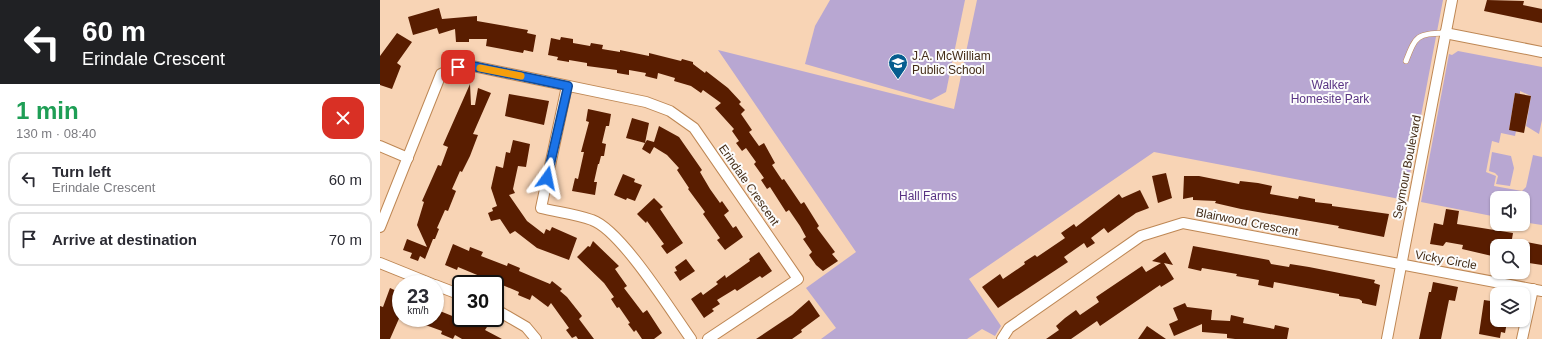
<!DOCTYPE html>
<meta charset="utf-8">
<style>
body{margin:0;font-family:Arial,sans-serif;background:#f7f7f7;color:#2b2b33;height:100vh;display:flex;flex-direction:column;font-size:15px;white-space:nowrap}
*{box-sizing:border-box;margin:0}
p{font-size:13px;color:#7c7c81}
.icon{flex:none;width:22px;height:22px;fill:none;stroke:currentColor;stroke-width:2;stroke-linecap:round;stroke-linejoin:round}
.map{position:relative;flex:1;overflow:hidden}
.details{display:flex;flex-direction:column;background:#fff;width:380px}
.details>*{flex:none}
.guide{background:#202124;color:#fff;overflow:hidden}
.buttons{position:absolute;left:1110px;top:191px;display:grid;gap:8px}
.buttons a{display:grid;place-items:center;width:40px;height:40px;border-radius:8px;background:#fff;box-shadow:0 1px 3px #0004;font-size:20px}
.speed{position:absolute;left:12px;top:275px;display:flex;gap:8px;font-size:20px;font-weight:700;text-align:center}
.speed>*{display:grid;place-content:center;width:52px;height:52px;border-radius:50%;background:#fff;box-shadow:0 1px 3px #0004;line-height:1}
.speed small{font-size:10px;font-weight:400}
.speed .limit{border:2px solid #111;border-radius:6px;background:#fff;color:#111}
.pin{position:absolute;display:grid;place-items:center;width:34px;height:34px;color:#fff;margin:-17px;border-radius:8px;box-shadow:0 2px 6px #0006}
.me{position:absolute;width:44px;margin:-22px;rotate:12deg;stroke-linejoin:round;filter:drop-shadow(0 0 3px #0008)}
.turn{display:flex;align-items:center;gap:14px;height:84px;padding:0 16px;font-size:18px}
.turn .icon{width:52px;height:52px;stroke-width:2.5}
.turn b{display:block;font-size:28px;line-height:34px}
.round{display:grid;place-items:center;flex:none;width:42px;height:42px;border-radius:12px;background:#f7f7f7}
.summary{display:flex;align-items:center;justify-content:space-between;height:68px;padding:0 16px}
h1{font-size:24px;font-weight:700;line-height:30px;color:#1e9e55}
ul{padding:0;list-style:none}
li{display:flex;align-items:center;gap:12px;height:54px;margin:0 8px 6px;padding:0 8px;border:2px solid #e1e1e2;border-radius:12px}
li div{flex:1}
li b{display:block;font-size:15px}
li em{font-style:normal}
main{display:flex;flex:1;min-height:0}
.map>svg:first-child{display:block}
.green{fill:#b8a7d2}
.building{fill:#591d00}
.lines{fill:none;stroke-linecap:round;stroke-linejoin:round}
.lane-casing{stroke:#be8754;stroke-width:6}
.street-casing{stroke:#be8754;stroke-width:12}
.lane{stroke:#fff;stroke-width:5}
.street{stroke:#fff;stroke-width:10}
.route-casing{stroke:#114b97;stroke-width:10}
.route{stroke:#1a73e8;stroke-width:7}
.slow{stroke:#f59e0b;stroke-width:7}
.labels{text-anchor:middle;stroke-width:4;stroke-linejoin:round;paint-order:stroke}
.poi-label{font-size:12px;fill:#432c17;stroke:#fcfcfc;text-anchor:start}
.park-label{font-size:12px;fill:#593383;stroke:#fcfcfc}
.street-label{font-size:12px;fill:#432c17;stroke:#fcfcfc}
</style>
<main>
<section class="details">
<div class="guide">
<div class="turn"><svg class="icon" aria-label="left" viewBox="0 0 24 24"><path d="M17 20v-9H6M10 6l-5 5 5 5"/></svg><div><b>60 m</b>Erindale Crescent</div></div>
</div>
<div class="summary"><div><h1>1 min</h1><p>130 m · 08:40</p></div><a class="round" style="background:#d93025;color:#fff"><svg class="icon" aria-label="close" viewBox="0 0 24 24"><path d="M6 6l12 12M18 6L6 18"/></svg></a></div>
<ul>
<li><svg class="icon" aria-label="left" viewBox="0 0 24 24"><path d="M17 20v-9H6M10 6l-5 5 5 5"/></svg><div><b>Turn left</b><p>Erindale Crescent</p></div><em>60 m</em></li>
<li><svg class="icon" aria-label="arrive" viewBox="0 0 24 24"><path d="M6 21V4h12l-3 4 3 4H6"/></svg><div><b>Arrive at destination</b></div><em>70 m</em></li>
</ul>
</section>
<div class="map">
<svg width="1162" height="339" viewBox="0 0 1162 339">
<rect width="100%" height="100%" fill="#f8d4b5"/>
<g class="green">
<polygon points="450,0 585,0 566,92 551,100 425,64 435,26"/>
<polygon points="597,0 1063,0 1025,200 774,152 589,279 621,326 615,336 602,329 587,339 441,339 456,328 426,288 476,252 338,50 574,109"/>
<polygon points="1078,51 1162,67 1162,120 1159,134 1146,126 1151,96 1140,91 1140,94 1135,93 1129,130 1136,131 1135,136 1121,133 1119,143 1112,141 1106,172 1116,176 1114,186 1142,191 1146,187 1153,155 1162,157 1162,225 1143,222 1143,198 1117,198 1117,217 1041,202 1069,54 1072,55"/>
<polygon points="1112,152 1131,156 1134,168 1130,186 1116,184 1118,176 1115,173 1109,171"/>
</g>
<g class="building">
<polygon points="1107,0 1144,1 1143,5 1162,9 1162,23 1104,11"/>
<polygon points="59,8 62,19 97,16 97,21 148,30 147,33 156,35 153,52 144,50 143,53 106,46 107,39 89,39 89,42 76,42 75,29 59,34 57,28 33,35 28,17"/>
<polygon points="17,33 32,42 17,63 21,66 12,89 0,85 0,56"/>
<polygon points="181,37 193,39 193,43 210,46 211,43 223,45 222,49 240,52 240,50 269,56 269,53 301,61 302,59 313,62 313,64 325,73 326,71 348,88 361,102 359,104 365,110 361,114 372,130 369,132 379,146 384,143 395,163 392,165 402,180 404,179 421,204 424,202 439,226 437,228 455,252 452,254 458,261 443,271 436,265 429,255 432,252 423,239 426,237 420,226 409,210 406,212 390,187 387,189 381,180 384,178 374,164 376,162 366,148 362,151 356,143 359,141 352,131 354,129 335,108 341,103 323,90 321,93 311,86 294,81 295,78 278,73 277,79 265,76 266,73 249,70 249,75 237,73 237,70 207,66 207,63 189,60 189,62 177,60 178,57 168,55 171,38 180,40"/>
<polygon points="90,84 91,105 95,105 98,88 111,93 93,134 98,135 90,156 82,172 80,171 72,189 76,191 68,211 65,210 57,228 59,229 55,239 53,239 45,259 40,256 38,261 30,258 32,253 23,250 27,239 47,247 37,225 44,202 42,201 58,165 61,166 68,147 63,145"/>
<polygon points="1135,93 1151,96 1144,133 1129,130"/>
<polygon points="129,94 169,101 164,125 125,116"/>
<polygon points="208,109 231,114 229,126 226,126 222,143 226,144 224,156 221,156 219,164 218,164 214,182 217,182 215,195 192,191 195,178 198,179 204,152 201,152 209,122 206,121"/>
<polygon points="252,118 269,123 265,143 267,140 274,142 279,126 299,137 322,170 320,172 330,189 340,203 342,201 349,211 344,215 353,228 356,226 363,237 345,250 337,240 340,238 323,214 325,212 308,189 309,188 297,170 299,168 287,155 274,147 270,154 262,149 265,143 246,138"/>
<polygon points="133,140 150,144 146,167 138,166 133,189 135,193 129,195 147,221 164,234 166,229 170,231 172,227 197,238 189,260 157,248 135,231 130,234 120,219 111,221 108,213 113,211 112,208 117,206 111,188 116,166 123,168 126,152 130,153"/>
<polygon points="786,173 792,198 778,203 772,176"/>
<polygon points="243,174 255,179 254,182 262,185 255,201 247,198 246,200 234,195"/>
<polygon points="804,176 819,176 859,184 860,181 878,183 892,186 890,194 918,199 919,196 935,199 935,202 952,204 952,206 1009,214 1004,237 958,228 959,226 861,209 835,203 836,201 813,200 813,197 803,199"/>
<polygon points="760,190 769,208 756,213 728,233 724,228 711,238 715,243 707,248 704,243 684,257 688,262 618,308 602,287 620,274 623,279 645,264 644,262 655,255 657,257 685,238 681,233 694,224 696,227 739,194 742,198"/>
<polygon points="274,198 283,207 280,209 303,243 287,254 281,246 284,244 267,221 266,223 257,214"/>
<polygon points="1066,209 1079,211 1077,224 1133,233 1132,239 1162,245 1162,265 1143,262 1143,246 1117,246 1117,253 1113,252 1112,256 1082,249 1083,245 1066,242 1063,246 1050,244 1054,223 1063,225"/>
<polygon points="213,241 239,266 235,269 247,286 244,288 263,313 267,310 282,333 274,339 262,339 256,330 254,332 248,324 250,323 239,307 237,308 231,299 234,297 224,283 197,257 208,246 210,247"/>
<polygon points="73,244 89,251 90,247 103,252 101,256 127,266 128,263 140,268 139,271 170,284 172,281 182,289 180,291 187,297 202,316 199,319 214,339 198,339 196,336 192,338 186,330 189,328 171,303 168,307 152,295 150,300 138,295 139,292 120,284 111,284 101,280 102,277 78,267 77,270 65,265"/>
<polygon points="813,246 889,260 891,264 909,267 910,264 929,267 995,280 994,283 1000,285 996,306 982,303 982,301 979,299 959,296 959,294 894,282 893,288 878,285 879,280 856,276 857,274 822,268 821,271 808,268"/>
<polygon points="379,252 392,271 382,278 380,276 357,291 355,289 337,300 340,304 332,309 334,311 324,318 311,299 321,292 323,295 338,284 336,282 345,275 346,278 370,261 369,259"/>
<polygon points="785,252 793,265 784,263 794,279 781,287 780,285 720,326 717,321 691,339 666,339 679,330 676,326 685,318 696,310 700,315 719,302 716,297 762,266 766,272 781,263 772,261"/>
<polygon points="306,259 315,271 300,281 294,272 297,271 295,267"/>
<polygon points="1053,282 1078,287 1075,301 1069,300 1061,339 1039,339 1049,292 1051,292"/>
<polygon points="10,288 21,293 21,314 10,339 0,339 0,306 3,307"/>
<polygon points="429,300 440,316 421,330 422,332 412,339 376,339 412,315"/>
<polygon points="1104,300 1117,302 1117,320 1127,322 1125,333 1121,332 1120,338 1099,334"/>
<polygon points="805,303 807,307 832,310 831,320 850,321 851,315 864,318 863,323 894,329 895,325 909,328 907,339 855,339 847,338 847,334 822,332 822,324 794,336 789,324 798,320 793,308"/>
<polygon points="55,309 92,324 94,321 107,327 105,330 122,339 82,339 75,335 73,339 61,334 62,331 29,319 55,318"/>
<polygon points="767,326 786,339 758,339"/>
</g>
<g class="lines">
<defs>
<path id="lane" d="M1026,61C1036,35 1037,34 1065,33"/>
<g id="street">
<polyline points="1065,33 1162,52"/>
<path d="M187,86L161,208C177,212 196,214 212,220C241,230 291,311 311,339"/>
<polyline points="0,146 28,158"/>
<polyline points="0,227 61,74 83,64 266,102 290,111 314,128 418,279 328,339"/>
<polyline points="0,263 52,284"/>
<polyline points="55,285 81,295"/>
<polyline points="115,309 146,327 156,339"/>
<polyline points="622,339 629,328 761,236 803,223 1162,291"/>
<polyline points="1007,339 1072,0"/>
<polyline points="1142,339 1153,289"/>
</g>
</defs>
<use href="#lane" class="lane-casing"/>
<use href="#street" class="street-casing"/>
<use href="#lane" class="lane"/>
<use href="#street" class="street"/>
</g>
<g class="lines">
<defs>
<polyline id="route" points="78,67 83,64 188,86 167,178"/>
</defs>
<use href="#route" class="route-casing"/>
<use href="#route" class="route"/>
<polyline class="slow" points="100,68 141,76"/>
</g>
<defs>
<symbol id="school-pin" viewBox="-11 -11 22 30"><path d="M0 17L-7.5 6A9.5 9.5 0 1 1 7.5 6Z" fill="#065d8f" stroke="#fcfcfc"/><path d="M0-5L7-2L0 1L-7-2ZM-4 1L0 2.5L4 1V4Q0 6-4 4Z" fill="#fff"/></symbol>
</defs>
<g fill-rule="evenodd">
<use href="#school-pin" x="507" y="52" width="22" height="30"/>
</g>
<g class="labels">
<g class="poi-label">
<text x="532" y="60">J.A. McWilliam<tspan x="532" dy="14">Public School</tspan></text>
</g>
<g class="park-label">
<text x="950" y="89">Walker<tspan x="950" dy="14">Homesite Park</tspan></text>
<text x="548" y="200">Hall Farms</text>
</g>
<g class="street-label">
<text transform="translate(1027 167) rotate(-79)" y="4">Seymour Boulevard</text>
<text transform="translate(369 185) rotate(55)" y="4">Erindale Crescent</text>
<text transform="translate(867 222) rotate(11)" y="4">Blairwood Crescent</text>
<text transform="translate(1066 260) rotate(10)" y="4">Vicky Circle</text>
</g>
</g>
</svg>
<div class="buttons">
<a><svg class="icon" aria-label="sound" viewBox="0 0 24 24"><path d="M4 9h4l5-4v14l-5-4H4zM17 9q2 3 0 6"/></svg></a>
<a><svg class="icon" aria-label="search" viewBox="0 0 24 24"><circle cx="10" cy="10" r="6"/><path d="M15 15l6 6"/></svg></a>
<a><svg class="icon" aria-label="layers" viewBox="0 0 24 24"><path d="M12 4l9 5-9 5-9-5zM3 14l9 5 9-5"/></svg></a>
</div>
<div class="speed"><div>23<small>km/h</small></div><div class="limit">30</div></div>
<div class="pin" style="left:78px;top:67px;background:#d93025"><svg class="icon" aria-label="arrive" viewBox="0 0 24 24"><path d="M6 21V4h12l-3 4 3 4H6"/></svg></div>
<svg class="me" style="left:167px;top:178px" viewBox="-20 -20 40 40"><path d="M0-17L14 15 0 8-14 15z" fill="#1a73e8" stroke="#fff" stroke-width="4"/></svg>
</div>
</main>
